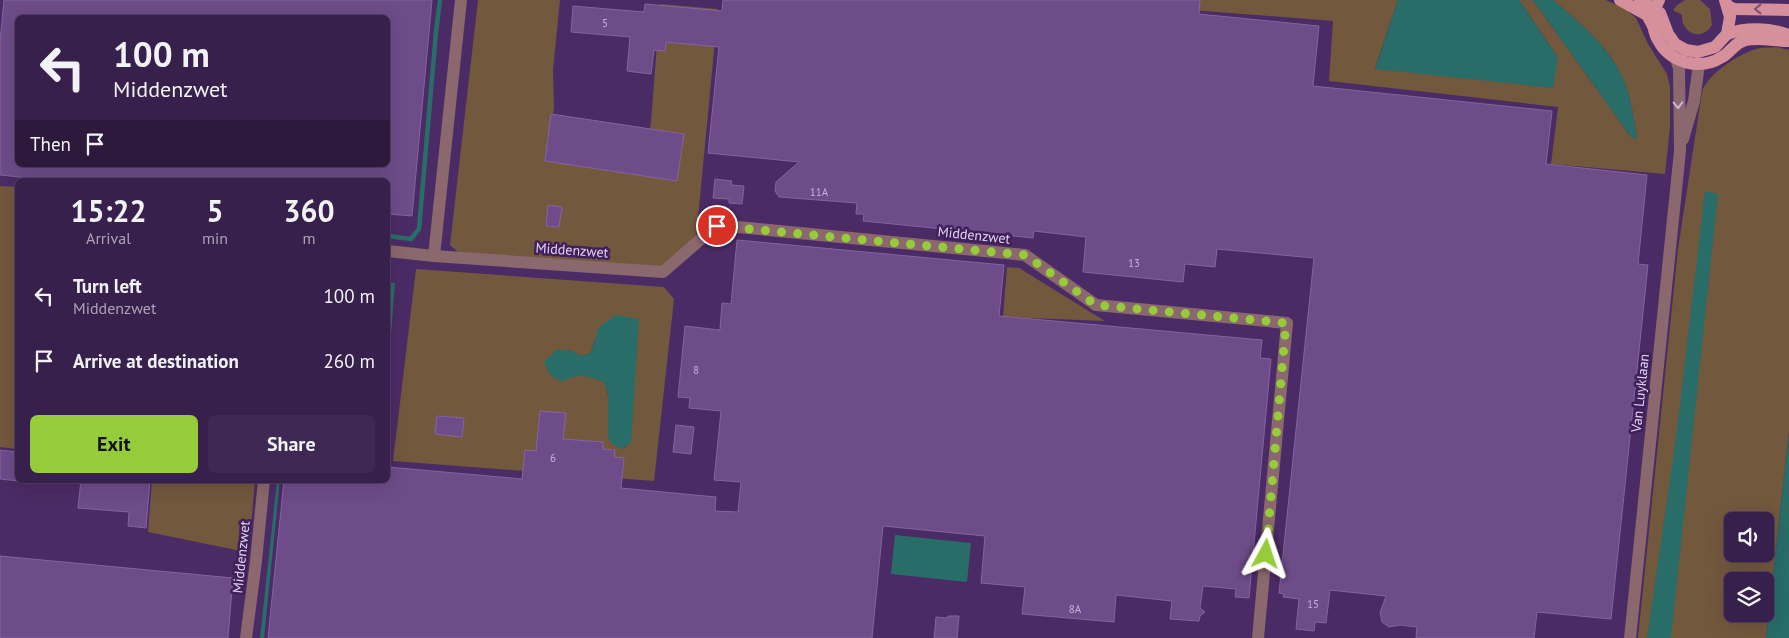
<!DOCTYPE html>
<style>
body{margin:0;font-family:"PT Sans",sans-serif;background:#3f2853;color:#f1f3f6;height:100vh;display:flex;flex-direction:column;font-size:19px;white-space:nowrap}
*{box-sizing:border-box;margin:0}
p{font-size:16px;color:#aba3b5}
.icon{flex:none;width:28px;height:28px;fill:none;stroke:currentColor;stroke-width:2;stroke-linecap:round;stroke-linejoin:round}
.map{position:relative;flex:1;overflow:hidden}
.side{position:absolute;left:15px;top:178px;width:375px;height:305px;display:flex;flex-direction:column;background:#38204c;border-radius:8px;box-shadow:0 5px 20px #0002,0 0 0 1px #523e64}
.side>*{flex:none}
.top-card{position:absolute;left:15px;top:15px;width:375px;height:152px;border-radius:8px;box-shadow:0 5px 20px #0002,0 0 0 1px #523e64;background:#38204c;color:#f1f3f6;overflow:hidden}
.controls{position:absolute;left:1724px;top:512px;display:grid;gap:10px}
.controls a{display:grid;place-items:center;width:50px;height:50px;border-radius:8px;background:#38204c;box-shadow:0 5px 20px #0002,0 0 0 1px #523e64;font-size:25px}
.pin{position:absolute;display:grid;place-items:center;width:42px;height:42px;color:#fff;margin:-21px;border:2px solid #fff;border-radius:50%;box-shadow:0 1px 5px #0007}
.me{position:absolute;width:55px;margin:-28px;rotate:5deg;stroke-linejoin:round;filter:drop-shadow(0 0 4px #0008)}
.turn{display:flex;align-items:center;gap:18px;height:105px;padding:0 15px;font-size:22px}
.turn .icon{width:65px;height:65px;stroke-width:2.5}
.turn b{display:block;font-size:35px;line-height:42px}
.then{display:flex;align-items:center;height:48px;padding:0 15px;background:#0003;gap:10px;font-size:19px}
.eta{display:flex;justify-content:space-evenly;align-items:center;height:85px;text-align:center}
.eta b{font-size:30px;font-weight:700;line-height:35px}
.button{display:flex;gap:10px;margin-top:auto;padding:10px 15px}
.button a{flex:1;height:58px;border-radius:8px;background:#96cc39;color:#111;font-size:20px;font-weight:700;line-height:58px;text-align:center}
.button a+a{background:#3f2853;color:#f1f3f6}
ul{padding:0;list-style:none}
li{display:flex;align-items:center;gap:15px;height:65px;padding:0 15px}
li div{flex:1}
li b{display:block;font-size:19px}
li em{font-style:normal}
.map>svg:first-child{display:block}
.green{fill:#72583d;fill-rule:evenodd}
.water{fill:#286d68}
.lines{fill:none;stroke-linecap:round;stroke-linejoin:round}
.stream{stroke:#286d68;stroke-width:4.5}
.building{fill:#6d4c89;stroke:#8563a2;fill-rule:evenodd}
.minor{stroke:#8a686d;stroke-width:12}
.major{stroke:#d6909c;stroke-width:12}
.oneway{stroke:#7c4d74}
.oneway2{stroke:#ccb7d2}
.route{stroke:#96cc39;stroke-width:9;stroke-dasharray:0 16.2}
.labels{text-anchor:middle;stroke-width:5;stroke-linejoin:round;paint-order:stroke}
.number-label{font-size:11px;fill:#c5b0d9}
.street-label{font-size:14px;fill:#e2d1f4;stroke:#402059}
</style>
<div class="map">
<svg width="1789" height="638" viewBox="0 0 1789 638">
<rect width="100%" height="100%" fill="#4b2b65"/>
<g class="green">
<polygon points="478,0 560,0 553,70 554,108 547,159 643,172 651,122 660,4 718,9 696,239 663,268 458,252 450,245"/>
<path d="M1193,0H1398L1375,68L1558,58L1519,0H1533L1631,137L1637,138C1634,119 1631,99 1624,81C1610,47 1580,23 1553,0H1606L1627,10L1636,18L1648,44L1667,74L1670,87V127L1665,174L1551,164L1558,107L1329,81L1333,21L1192,10Z"/>
<path d="M1685,0H1700L1710,9L1712,25C1702,42 1681,34 1682,15L1673,10L1677,5Z"/>
<path d="M1776,47L1789,50V432L1766,638H1638L1678,249L1702,92C1707,74 1739,54 1756,49C1762,47 1770,48 1776,47ZM1732,521H1765V554H1732ZM1732,581H1765V614H1732Z"/>
<polygon points="0,186 17,187 17,449 0,447"/>
<polygon points="1007,267 1019,268 1105,321 1003,317"/>
<path d="M416,269L664,287L674,299L654,481L393,461ZM595,339L631,441L624,449L608,437V395L604,382L583,374L571,376L570,350L581,356L591,353Z"/>
<polygon points="152,480 255,480 250,539 241,551 148,532"/>
</g>
<g class="water">
<polygon points="1398,0 1519,0 1558,58 1553,88 1375,69"/>
<path d="M1533,0H1553C1580,23 1610,47 1624,81C1631,99 1634,119 1637,138L1635,139L1631,137Z"/>
<polygon points="1705,191 1718,194 1671,638 1647,638 1676,438"/>
<polygon points="388,282 395,283 388,373"/>
<path d="M616,315L639,319L631,442L623,449L612,444L608,437V395L604,382C587,376 578,372 562,382L550,375L544,362L556,350H570L581,356L591,353L599,327Z"/>
<polygon points="1789,432 1789,638 1766,638 1787,451"/>
<polygon points="277,480 280,480 264,638 260,638"/>
<polygon points="895,535 971,543 967,582 891,574"/>
</g>
<g class="lines">
<polyline class="stream" points="388,236 411,239 419,229 436,32 440,0"/>
</g>
<g class="building">
<path d="M4,0H432L412,216L388,214V180H48L0,175V41ZM18,18H388V165H18Z"/>
<polygon points="723,0 1200,0 1199,14 1319,26 1313,86 1552,111 1546,164 1647,175 1638,264 1648,265 1611,619 1537,612 1534,638 1416,638 1417,627 1400,625 1389,627 1382,622 1380,613 1386,596 1330,590 1326,623 1315,622 1314,631 1296,629 1299,599 1283,597 1284,594 1279,593 1314,258 1217,249 1215,267 1185,264 1183,282 1083,272 1086,237 1034,231 1033,238 863,221 864,214 856,214 857,203 779,197 775,191 776,182 799,162 708,153 719,47 666,42 665,51 654,50 651,74 627,71 630,37 571,32 573,6 644,12 645,4 722,11"/>
<polygon points="551,114 684,134 677,181 545,161"/>
<polygon points="715,179 732,181 731,185 744,186 742,204 729,203 729,199 713,198"/>
<polygon points="548,205 562,207 559,227 546,226"/>
<polygon points="737,240 1004,265 999,316 1262,340 1260,358 1271,359 1249,598 1235,597 1236,589 1203,586 1200,608 1205,612 1200,616 1199,621 1170,619 1172,601 1116,595 1114,622 1022,614 1025,587 981,583 985,536 883,526 872,638 268,638 284,480 388,480 388,467 522,479 525,450 536,451 540,411 566,413 563,439 603,442 603,449 615,450 614,457 624,458 621,488 716,497 715,511 738,512 741,482 714,480 721,411 689,408 690,398 678,397 685,326 720,330 722,303 731,304"/>
<polygon points="437,416 464,418 462,437 435,434"/>
<polygon points="676,425 694,427 691,454 673,452"/>
<polygon points="0,450 18,452 18,481 0,479"/>
<polygon points="81,480 150,480 146,528 128,526 129,512 78,508"/>
<polygon points="0,556 233,578 228,638 0,638"/>
<polygon points="949,616 959,616 957,638 934,638 936,617 946,618"/>
</g>
<g class="lines">
<g class="minor">
<polyline points="1683,139 1694,101 1699,64"/>
<polyline points="388,251 434,256 663,272 717,225 1025,255 1096,305 1287,323 1258,638"/>
<polyline points="434,256 461,0"/>
<polyline points="246,638 256,561 264,480"/>
<polyline points="1630,638 1680,151 1679,68 1676,59"/>
</g>
<g class="major">
<polyline points="1620,0 1647,15 1653,26"/>
<polyline points="1640,0 1660,13 1668,34 1675,44 1686,50 1698,52 1715,47 1727,34 1730,17 1725,0"/>
<path d="M1659,0C1652,13 1651,27 1658,40C1670,63 1700,71 1722,57C1731,52 1735,42 1746,40C1760,37 1775,41 1789,41"/>
<polyline points="1728,6 1734,9 1789,10"/>
<path d="M1727,34C1746,27 1770,28 1789,35"/>
</g>
</g>
<defs><path id="oneway-chevron" d="M-2-3.5L2.5 0L-2 3.5" fill="none" stroke-width="1.6" stroke-linecap="round" stroke-linejoin="round" transform="scale(1.25)"/></defs>
<use class="oneway" href="#oneway-chevron" transform="translate(1758 9) rotate(-180)"/>
<use class="oneway2" href="#oneway-chevron" transform="translate(1678 105) rotate(89)"/>
<g class="lines">
<polyline class="route" points="717,226 1025,255 1096,305 1286,323 1266,554"/>
</g>
<g class="labels">
<g class="number-label">
<text x="605" y="27">5</text>
<text x="819" y="196">11A</text>
<text x="1134" y="267">13</text>
<text x="696" y="374">8</text>
<text x="553" y="462">6</text>
<text x="1313" y="608">15</text>
<text x="1075" y="613">8A</text>
</g>
<g class="street-label">
<text transform="translate(974 235) rotate(6)" y="5">Middenzwet</text>
<text transform="translate(572 250) rotate(4)" y="5">Middenzwet</text>
<text transform="translate(1640 393) rotate(-84)" y="5">Van Luyklaan</text>
<text transform="translate(241 557) rotate(-84)" y="5">Middenzwet</text>
</g>
</g>
</svg>
<div class="controls">
<a><svg class="icon" aria-label="sound" viewBox="0 0 24 24"><path d="M4 9h4l5-4v14l-5-4H4zM17 9q2 3 0 6"/></svg></a>
<a><svg class="icon" aria-label="layers" viewBox="0 0 24 24"><path d="M12 4l9 5-9 5-9-5zM3 14l9 5 9-5"/></svg></a>
</div>
<div class="pin" style="left:717px;top:226px;background:#d93025"><svg class="icon" aria-label="arrive" viewBox="0 0 24 24"><path d="M6 21V4h12l-3 4 3 4H6"/></svg></div>
<svg class="me" style="left:1266px;top:554px" viewBox="-20 -20 40 40"><path d="M0-17L14 15 0 8-14 15z" fill="#96cc39" stroke="#fff" stroke-width="4"/></svg>
<div class="top-card">
<div class="turn"><svg class="icon" aria-label="left" viewBox="0 0 24 24"><path d="M17 20v-9H6M10 6l-5 5 5 5"/></svg><div><b>100 m</b>Middenzwet</div></div>
<div class="then">Then<svg class="icon" aria-label="arrive" viewBox="0 0 24 24"><path d="M6 21V4h12l-3 4 3 4H6"/></svg></div>
</div>
<section class="side">
<div class="eta">
<div><b>15:22</b><p>Arrival</p></div>
<div><b>5</b><p>min</p></div>
<div><b>360</b><p>m</p></div>
</div>
<ul>
<li><svg class="icon" aria-label="left" viewBox="0 0 24 24"><path d="M17 20v-9H6M10 6l-5 5 5 5"/></svg><div><b>Turn left</b><p>Middenzwet</p></div><em>100 m</em></li>
<li><svg class="icon" aria-label="arrive" viewBox="0 0 24 24"><path d="M6 21V4h12l-3 4 3 4H6"/></svg><div><b>Arrive at destination</b></div><em>260 m</em></li>
</ul>
<div class="button"><a>Exit</a><a>Share</a></div>
</section>
</div>
